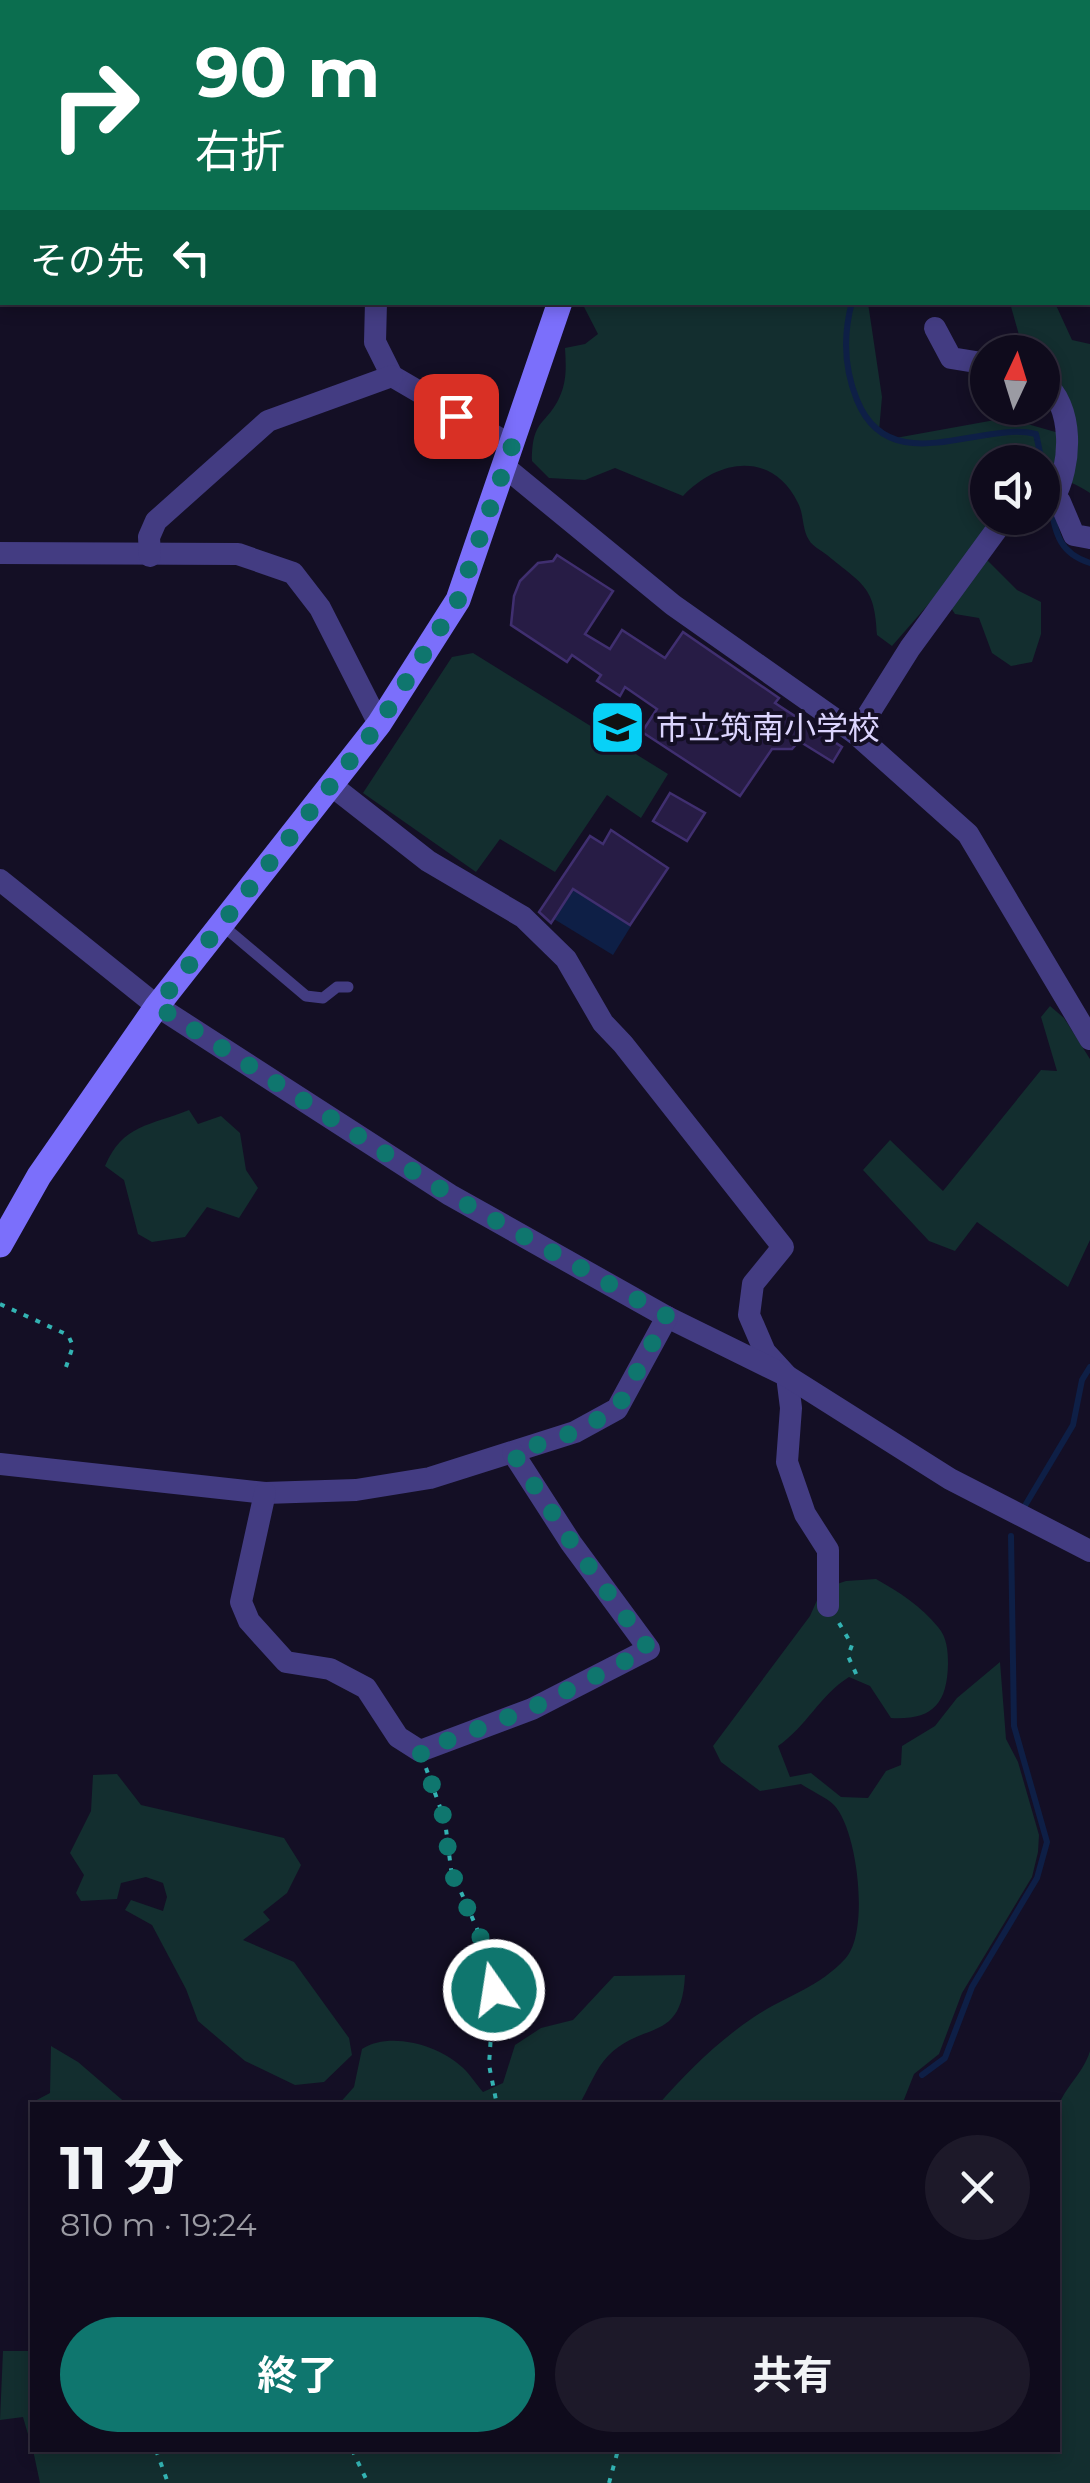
<!DOCTYPE html>
<html lang="ja">
<meta charset="utf-8">
<style>
body{margin:0;font-family:Montserrat,"Noto Sans JP",sans-serif;background:#1d1929;color:#f1f3f6;height:100vh;display:flex;flex-direction:column;font-size:38px;white-space:nowrap}
*{box-sizing:border-box;margin:0}
p{font-size:32px;color:#9b9ba3}
.icon{flex:none;width:55px;height:55px;fill:none;stroke:currentColor;stroke-width:2;stroke-linecap:round;stroke-linejoin:round}
.map{position:relative;flex:1;overflow:hidden}
.sheet{position:absolute;left:30px;top:2102px;width:1030px;height:350px;display:flex;flex-direction:column;background:#0f0b1c;border-radius:0px;box-shadow:0 5px 15px #0003,0 0 0 2px #2f2b3b}
.sheet>*{flex:none}
.top-card{position:absolute;left:0px;top:0px;width:1090px;height:305px;box-shadow:0 5px 15px #0003,0 0 0 2px #2f2b3b;background:#0b6e4f;color:#fff;overflow:hidden}
.needle{width:65px;rotate:4deg}
.fabs{position:absolute;left:970px;top:335px;display:grid;gap:20px}
.fabs a{display:grid;place-items:center;width:90px;height:90px;border-radius:50%;background:#0f0b1c;box-shadow:0 5px 15px #0003,0 0 0 2px #2f2b3b;font-size:50px}
.pin{position:absolute;display:grid;place-items:center;width:85px;height:85px;color:#fff;margin:-42px;border-radius:20px;box-shadow:0 5px 15px #0006}
.me{position:absolute;width:110px;margin:-55px;rotate:347deg;stroke-linejoin:round;filter:drop-shadow(0 0 8px #0008)}
.turn{display:flex;align-items:center;gap:35px;height:210px;padding:0 30px;font-size:45px}
.turn .icon{width:130px;height:130px;stroke-width:2.5}
.turn b{display:block;font-size:70px;line-height:85px}
.then{display:flex;align-items:center;height:95px;padding:0 30px;background:#0003;gap:20px;font-size:38px}
.round{display:grid;place-items:center;flex:none;width:105px;height:105px;border-radius:52px;background:#1d1929}
.summary{display:flex;align-items:center;justify-content:space-between;height:170px;padding:0 30px}
h1{font-size:60px;font-weight:700;line-height:75px}
.cta{display:flex;gap:20px;margin-top:auto;padding:20px 30px}
.cta a{flex:1;height:115px;border-radius:60px;background:#0f766e;color:#fff;font-size:40px;font-weight:700;line-height:115px;text-align:center}
.cta a+a{background:#1d1929;color:#f1f3f6}
.map>svg:first-child{display:block}
.green{fill:#132e2f}
.water{fill:#0e1f46}
.lines{fill:none;stroke-linecap:round;stroke-linejoin:round}
.stream{stroke:#0e1f46;stroke-width:6}
.building{fill:#271c45;stroke:#402f70;stroke-width:2.5}
.path{stroke:#33b3b3;stroke-width:4;stroke-dasharray:5 8;stroke-linecap:butt}
.lane{stroke:#433c82;stroke-width:11}
.street{stroke:#433c82;stroke-width:22}
.secondary{stroke:#7b6ffb;stroke-width:25}
.route{stroke:#0f766e;stroke-width:18;stroke-dasharray:0 32.4}
.labels{text-anchor:middle;stroke-width:8;stroke-linejoin:round;paint-order:stroke}
.poi-label{font-size:32px;fill:#dcd5fe;stroke:#140f25;text-anchor:start}
</style>
<div class="map">
<svg width="1090" height="2483" viewBox="0 0 1090 2483">
<rect width="100%" height="100%" fill="#140f25"/>
<g class="green">
<path d="M582,303H868L882,397L879,431L890,439L1006,418L1066,435L1043,388L1042,352L1008,350L1019,335L1010,303H1055L1072,340L1090,344V493C1074,483 1062,477 1043,479L1042,462H988V518H1001L975,548L1017,590L1041,602V634L1032,662L1011,666L992,653L979,618L955,614L940,591L892,646L877,635C875,586 863,585 827,555C822,551 812,546 809,540C802,530 804,514 798,503C772,450 718,459 683,496L615,468L585,480L549,478L532,461C532,417 547,426 560,396C567,380 566,365 565,348L585,344L598,334Z"/>
<polygon points="473,653 668,774 641,818 607,795 555,872 500,839 476,872 363,793 452,657"/>
<polygon points="1050,1006 1064,1018 1090,1059 1090,1240 1068,1287 977,1222 955,1251 929,1241 863,1170 890,1140 943,1191 1041,1070 1057,1071 1041,1017"/>
<path d="M189,1110L198,1124L221,1116L240,1133L246,1170L258,1188L239,1218L207,1207L185,1237L152,1242L138,1234L124,1180L105,1166C123,1124 150,1126 189,1110Z"/>
<path d="M876,1579C899,1592 921,1606 938,1627C947,1637 948,1651 948,1664C947,1705 932,1720 891,1718L870,1686L849,1677C819,1696 807,1726 778,1746L790,1777L811,1773L841,1797L868,1798L886,1771L901,1765L902,1746L935,1726L957,1698L1000,1662L1006,1739L1018,1762L1039,1835L1038,1852L1032,1877L962,1993L939,2054L914,2074L902,2105H658C688,2071 717,2042 754,2017C785,1996 817,1989 845,1959C870,1934 858,1830 834,1805C826,1797 811,1791 801,1784L760,1791L721,1762L713,1746L810,1616L822,1589L846,1581Z"/>
<polygon points="117,1774 141,1805 284,1838 301,1865 287,1893 263,1912 270,1920 243,1940 294,1962 349,2038 352,2055 324,2082 295,2085 245,2061 198,2021 186,1989 152,1925 125,1910 131,1900 163,1911 167,1897 163,1883 146,1877 121,1883 117,1899 81,1901 76,1893 84,1875 70,1853 91,1811 93,1775"/>
<path d="M685,1975C682,2044 643,2020 608,2056C596,2068 588,2090 579,2105H338L354,2087L362,2049C390,2031 438,2045 462,2067C470,2074 476,2084 483,2092L503,2083L515,2045L541,2028L573,2020L614,1976Z"/>
<polygon points="51,2046 78,2062 128,2105 32,2105 32,2139 31,2103 50,2093"/>
<path d="M1090,2051V2483H40L33,2450H1058V2107C1066,2085 1083,2074 1090,2051Z"/>
<polygon points="3,2351 32,2351 32,2448 23,2417 0,2420"/>
</g>
<polygon class="water" points="573,889 631,926 613,955 554,919"/>
<g class="lines">
<g class="stream">
<path d="M852,302C843,335 844,368 857,400C890,482 981,420 1036,434L1042,462"/>
<polyline points="1042,466 1048,491"/>
<path d="M1050,504C1056,534 1059,553 1090,563"/>
<polyline points="1023,1509 1073,1425 1082,1380 1090,1367"/>
<polyline points="922,2075 945,2058 972,1987 1037,1878 1047,1842 1014,1726 1011,1536"/>
</g>
</g>
<g class="building">
<polygon points="557,555 613,591 585,634 610,649 622,630 665,658 683,632 779,698 775,703 842,747 833,762 799,741 792,749 772,749 740,796 642,732 657,709 625,687 620,696 597,681 601,675 572,655 567,662 511,625 514,596 520,581 538,563 553,561"/>
<polygon points="670,793 705,813 687,841 653,821"/>
<polygon points="611,830 668,868 630,925 573,889 551,923 539,912 590,836 603,844"/>
</g>
<g class="lines">
<g class="path">
<polyline points="948,0 948,2"/>
<polyline points="1014,2 1015,0"/>
<polyline points="1088,108 1090,108"/>
<polyline points="0,1304 68,1335 73,1346 66,1367"/>
<polyline points="839,1623 852,1645 848,1656 858,1678"/>
<polyline points="426,1768 445,1821 451,1869 488,1954 494,1990 489,2065 497,2105"/>
<polyline points="156,2450 168,2483"/>
<polyline points="352,2450 368,2483"/>
<polyline points="609,2483 618,2450"/>
</g>
<polyline class="lane" points="222,925 306,996 323,998 337,987 348,987"/>
<g class="street">
<polyline points="34,0 34,2"/>
<polyline points="351,0 352,2"/>
<polyline points="870,2 870,0"/>
<polyline points="0,124 2,118"/>
<polyline points="376,302 375,342 392,376 512,446"/>
<polyline points="935,328 951,358 988,364"/>
<path d="M1042,381C1075,405 1072,466 1053,500"/>
<polyline points="506,468 673,605 856,734 968,834 1090,1039"/>
<polyline points="1042,496 1060,502 1074,535 1090,538"/>
<polyline points="0,553 238,554 293,573 320,608 379,724"/>
<polyline points="150,556 149,537 156,521 268,421 392,376"/>
<polyline points="856,734 910,648 1005,518"/>
<polyline points="331,785 428,861 523,917 566,959 603,1023 623,1044 783,1247 753,1284 749,1315 765,1352 787,1376 791,1408 787,1462 805,1514 828,1550 828,1606"/>
<polyline points="0,880 157,1006 450,1195 667,1317 787,1376 950,1479 1090,1551"/>
<polyline points="0,1464 265,1493 356,1490 430,1478 575,1432 617,1409 667,1317"/>
<polyline points="265,1493 241,1602 249,1621 286,1662 330,1669 366,1688 398,1737 420,1751 532,1709 649,1649 571,1543 513,1453"/>
</g>
<g class="secondary">
<polyline points="595,0 595,2"/>
<polyline points="0,1245 39,1176 157,1006 379,724 458,600 560,302"/>
</g>
</g>
<g class="lines">
<polyline class="route" points="456,416 512,446 458,600 379,724 157,1006 450,1195 667,1316 617,1409 575,1432 513,1453 572,1543 649,1649 532,1708 420,1751 445,1821 450,1869 488,1954 494,1990"/>
</g>
<defs>
<symbol id="school-square" viewBox="-11 -11 22 22"><rect x="-9" y="-9" width="18" height="18" rx="4" fill="#08d1f7" stroke="#140f25"/><path d="M0-5L7-2L0 1L-7-2ZM-4 1L0 2.5L4 1V4Q0 6-4 4Z" fill="#111"/></symbol>
</defs>
<g fill-rule="evenodd">
<use href="#school-square" x="586" y="696" width="63" height="63"/>
</g>
<g class="labels">
<g class="poi-label">
<text x="656" y="739">市立筑南小学校</text>
</g>
</g>
</svg>
<div class="fabs">
<a><svg class="needle" viewBox="-14 -14 28 28"><path d="M0-13l5 13h-10z" fill="#e53935"/><path d="M0 13l5-13h-10z" fill="#9b9ba3"/></svg></a>
<a><svg class="icon" aria-label="sound" viewBox="0 0 24 24"><path d="M4 9h4l5-4v14l-5-4H4zM17 9q2 3 0 6"/></svg></a>
</div>
<div class="pin" style="left:456px;top:416px;background:#d93025"><svg class="icon" aria-label="arrive" viewBox="0 0 24 24"><path d="M6 21V4h12l-3 4 3 4H6"/></svg></div>
<svg class="me" style="left:494px;top:1990px" viewBox="-20 -20 40 40"><circle r="17" fill="#0f766e" stroke="#fff" stroke-width="3"/><path d="M0-11L8 9 0 5-8 9z" fill="#fff"/></svg>
<div class="top-card">
<div class="turn"><svg class="icon" aria-label="right" viewBox="0 0 24 24"><path d="M7 20v-9h11M14 6l5 5-5 5"/></svg><div><b>90 m</b>右折</div></div>
<div class="then">その先<svg class="icon" aria-label="left" viewBox="0 0 24 24"><path d="M17 20v-9H6M10 6l-5 5 5 5"/></svg></div>
</div>
<section class="sheet">
<div class="summary"><div><h1>11 分</h1><p>810 m · 19:24</p></div><a class="round"><svg class="icon" aria-label="close" viewBox="0 0 24 24"><path d="M6 6l12 12M18 6L6 18"/></svg></a></div>
<div class="cta"><a>終了</a><a>共有</a></div>
</section>
</div>
